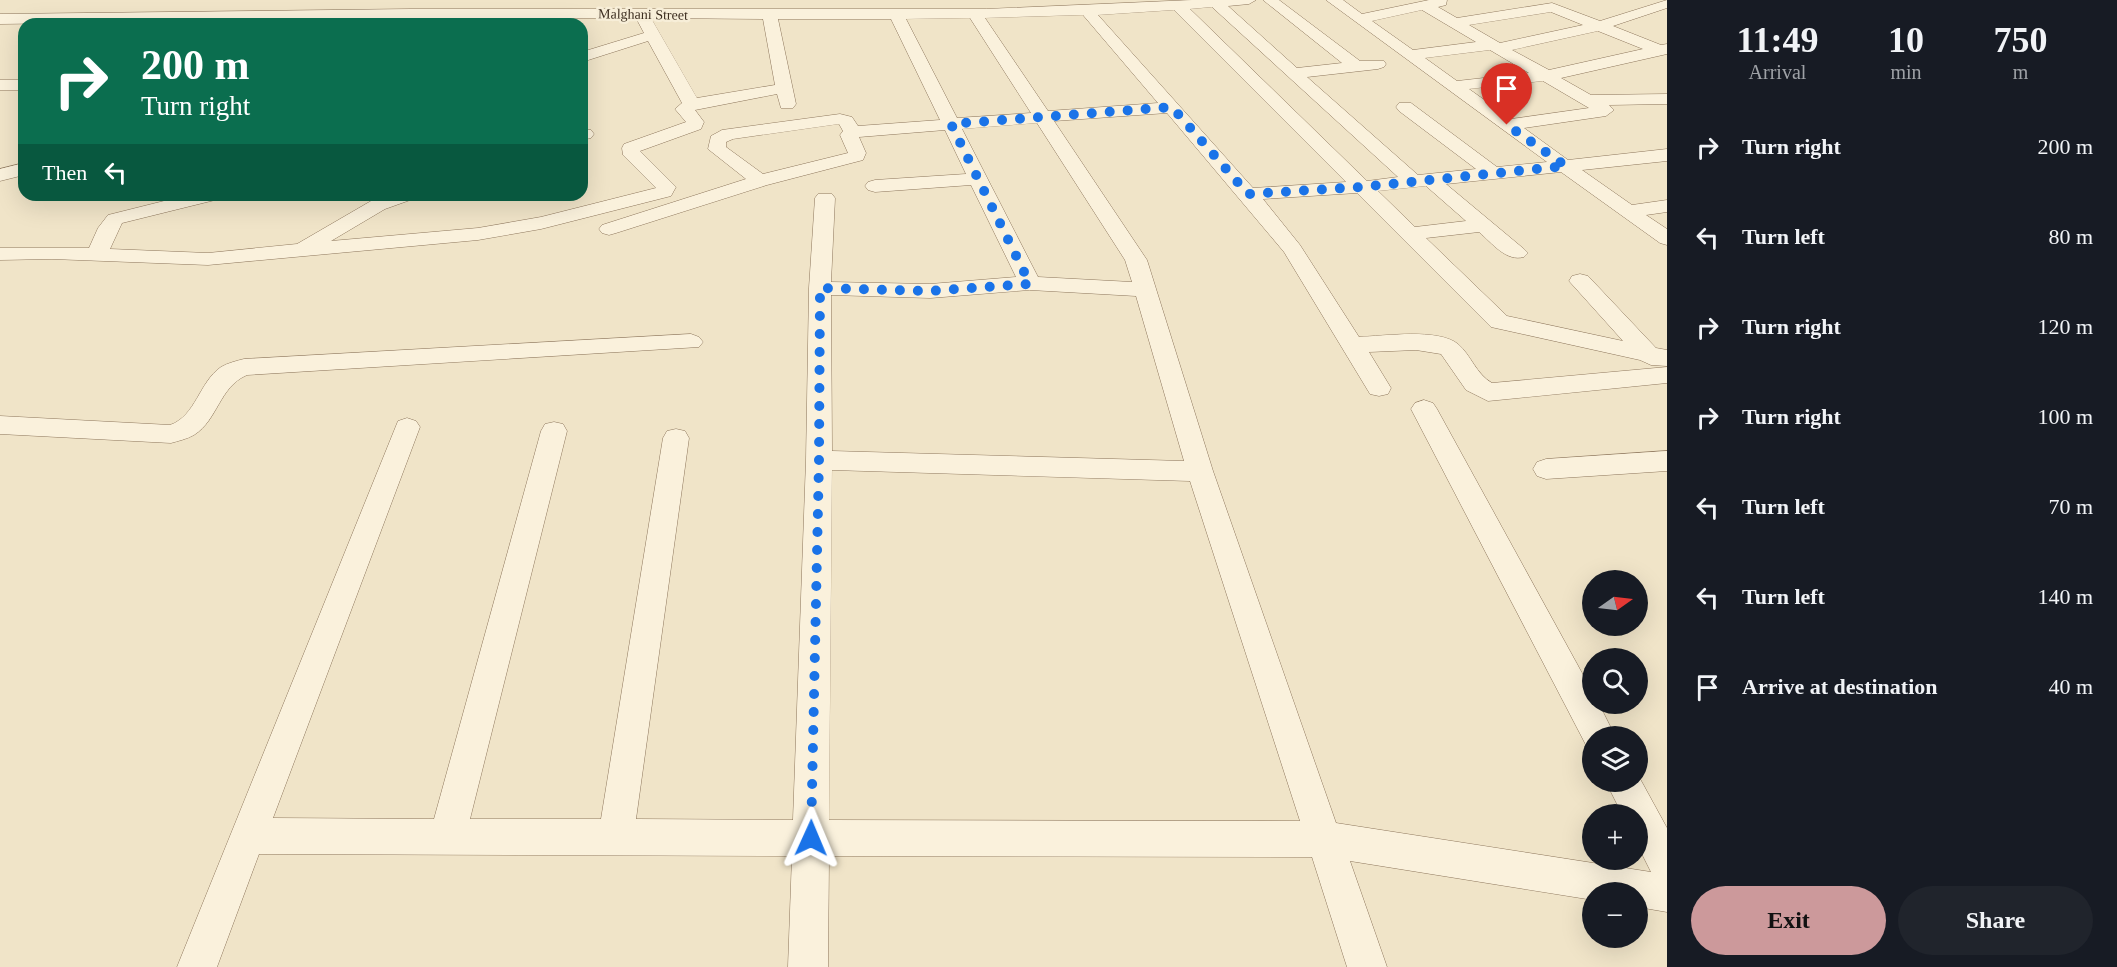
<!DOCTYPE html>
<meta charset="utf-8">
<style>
body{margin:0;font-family:"Times New Roman",serif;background:#20242c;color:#f1f3f6;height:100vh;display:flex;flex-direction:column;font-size:22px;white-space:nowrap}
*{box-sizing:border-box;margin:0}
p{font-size:20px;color:#9ea1a6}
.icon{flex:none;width:33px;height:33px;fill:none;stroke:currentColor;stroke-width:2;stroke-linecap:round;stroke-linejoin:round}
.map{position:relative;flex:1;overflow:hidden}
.side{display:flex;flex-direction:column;background:#171b24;width:450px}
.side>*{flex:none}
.top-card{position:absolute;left:18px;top:18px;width:570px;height:183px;border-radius:18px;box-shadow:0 6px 24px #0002;background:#0b6e4f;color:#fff;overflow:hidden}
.needle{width:39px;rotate:76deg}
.buttons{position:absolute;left:1582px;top:570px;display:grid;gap:12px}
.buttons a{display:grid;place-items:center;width:66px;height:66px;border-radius:50%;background:#171b24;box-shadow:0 6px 24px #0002;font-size:30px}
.pin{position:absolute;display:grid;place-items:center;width:51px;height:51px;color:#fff;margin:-62px -26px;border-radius:50% 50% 50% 0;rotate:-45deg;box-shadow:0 0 6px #0007}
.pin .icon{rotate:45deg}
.me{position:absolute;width:66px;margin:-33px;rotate:1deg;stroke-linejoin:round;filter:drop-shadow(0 0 4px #0008)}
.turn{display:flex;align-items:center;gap:21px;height:126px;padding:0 24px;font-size:27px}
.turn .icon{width:78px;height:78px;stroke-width:2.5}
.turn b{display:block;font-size:42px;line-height:51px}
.then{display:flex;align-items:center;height:57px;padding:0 24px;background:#0003;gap:12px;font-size:22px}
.eta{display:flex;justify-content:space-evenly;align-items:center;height:102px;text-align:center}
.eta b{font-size:36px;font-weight:700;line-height:42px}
.cta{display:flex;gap:12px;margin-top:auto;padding:12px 24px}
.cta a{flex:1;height:69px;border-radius:36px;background:#cc999b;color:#111;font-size:24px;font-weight:700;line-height:69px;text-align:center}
.cta a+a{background:#20242c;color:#f1f3f6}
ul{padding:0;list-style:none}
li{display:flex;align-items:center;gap:18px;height:90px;padding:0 24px}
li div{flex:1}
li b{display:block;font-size:22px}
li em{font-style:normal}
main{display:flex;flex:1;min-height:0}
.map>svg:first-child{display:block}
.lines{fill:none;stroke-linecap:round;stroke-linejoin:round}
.minor-casing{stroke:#8d765c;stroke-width:1}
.minor{fill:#faf1dc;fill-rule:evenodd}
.route{stroke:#1a73e8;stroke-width:10;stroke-dasharray:0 18}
.labels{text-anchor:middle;stroke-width:5;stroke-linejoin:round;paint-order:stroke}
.far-street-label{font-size:14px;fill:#3d2e20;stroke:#f7eed8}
</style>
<main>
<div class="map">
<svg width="1667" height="967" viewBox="0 0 1667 967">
<rect width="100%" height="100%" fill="#f0e4c8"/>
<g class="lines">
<defs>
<g id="minor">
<path d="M1192,0H1256L1249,4L1228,6L1297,68L1342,63L1263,0H1279L1360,61H1384L1386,64L1384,67L1378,69L1307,77L1418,175L1476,169L1399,111L1396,107L1399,103H1411L1497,167L1547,162L1326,0H1343L1362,14L1429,0H1447L1446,5L1438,7L1457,18L1552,3L1600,21L1667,0V8L1613,26L1661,45L1667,44V54L1561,78L1591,95L1667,94V104L1609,105L1614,110L1606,116L1524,128L1568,160L1667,149V161L1582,170L1632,205L1667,200V212L1646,215L1667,229V245L1660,243L1561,172L1446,184L1524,249L1528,253L1524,257C1506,262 1492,243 1479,232L1426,238L1507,316L1623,341L1569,281L1572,276L1580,274L1588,276L1656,348L1667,350V366L1651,365L1640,360L1491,327L1357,193L1263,199L1300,245L1359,337C1384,336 1438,328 1458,344C1471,355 1476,374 1492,383L1667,367V383L1488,401L1466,390L1441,354L1416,350L1369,352L1391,388L1388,394L1379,396L1370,394L1284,252L1167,113L1054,121L1147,260L1213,471L1336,823L1651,872L1638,846V814H1622L1606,782H1638V775L1667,828V912L1638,907V892H1593V900L1350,861L1387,967H1347L1312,857L829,856L828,967H788L792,856L259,854L217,967H177L398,421L407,418L416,421L420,427L273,818L434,819L541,431L545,424L554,422L563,424L567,431L470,819H601L663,438L667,431L676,429L685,431L689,438L636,819L793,820L806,460L809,288L815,198L818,194H832L835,198L831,282L930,284L1016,277L971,185L875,192L868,190L865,186L868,182L875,180L966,174L945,130L859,137L866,153L863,160L767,185L616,233L609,235L602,233L599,229L602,225L746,179L708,149L711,136L722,130L840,114L852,117L858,126L940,120L891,19H778L796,104L793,108H781L777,94L695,110L704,122L701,129L640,151L676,187L671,196L541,229L478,240L208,265L52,259L0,260V248H89L98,228L108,215L188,195H222L219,199L122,223L110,249L208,253L297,244L371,201L387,195H416L413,199L385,209L331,241L478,228L541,217L656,188L623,155L622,148L624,144L686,122L675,109L682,103L648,41L582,62V52L644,33L636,18H410L0,24V14L410,9H986ZM1212,7L1398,177L1367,181L1190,9ZM1174,10L1346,182L1253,188L1098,15ZM1422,10L1476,42L1413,50L1372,21ZM1551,12L1583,25L1500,43L1469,25ZM1083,15L1158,103L1048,111L985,18ZM651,18L763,19L775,85L697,98ZM970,18L1031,113L957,118L906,19ZM1598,31L1643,49L1549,70L1512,50ZM1490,50L1529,73L1457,81L1425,58ZM1543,81L1589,108L1511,119L1469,89ZM1037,123L1125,260L1132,282L1038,277L962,129ZM839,124L843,131L840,135L848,153L763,174L726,147V142L733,139ZM1426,186L1466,221L1415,227L1378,191ZM1030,290L1136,296L1184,461L832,451L831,295L930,298ZM832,470L1190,481L1300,821L829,820Z"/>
<rect x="0" y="80" width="24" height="10"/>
<polygon points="582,129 591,130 594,134 591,138 582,140"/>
<polygon points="24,163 24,175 0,181 0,169"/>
<path d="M691,334L699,337L703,342L699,347L247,375C219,387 218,420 194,435C187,439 178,441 171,443L0,434V416L170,425C196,416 199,382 221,367C228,363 236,361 244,359Z"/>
<polygon points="1424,400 1433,403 1437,409 1593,693 1593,704 1599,704 1615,736 1593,736 1593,749 1587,747 1411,409 1415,403"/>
<polygon points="1667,451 1667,471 1546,479 1537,476 1533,469 1537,462 1546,459"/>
</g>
</defs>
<use href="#minor" class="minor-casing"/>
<use href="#minor" class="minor"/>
</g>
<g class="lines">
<polyline class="route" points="811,838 819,460 820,288 930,291 1030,284 951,124 1172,107 1248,194 1362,187 1566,166 1507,125"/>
</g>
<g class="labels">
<g class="far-street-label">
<text transform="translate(643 14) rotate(1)" y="5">Malghani Street</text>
</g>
</g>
</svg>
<div class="buttons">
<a><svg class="needle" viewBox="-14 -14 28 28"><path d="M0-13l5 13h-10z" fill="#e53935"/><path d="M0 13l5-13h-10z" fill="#9ea1a6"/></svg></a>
<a><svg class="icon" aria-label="search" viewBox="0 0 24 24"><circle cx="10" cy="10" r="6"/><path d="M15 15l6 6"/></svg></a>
<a><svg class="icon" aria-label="layers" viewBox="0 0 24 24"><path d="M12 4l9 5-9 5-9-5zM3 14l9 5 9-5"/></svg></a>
<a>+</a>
<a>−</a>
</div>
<div class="pin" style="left:1507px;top:125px;background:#d93025"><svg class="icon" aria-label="arrive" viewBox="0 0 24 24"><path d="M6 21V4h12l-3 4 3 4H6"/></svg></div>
<svg class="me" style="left:811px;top:838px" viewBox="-20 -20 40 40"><path d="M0-17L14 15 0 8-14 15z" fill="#1a73e8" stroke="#fff" stroke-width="4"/></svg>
<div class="top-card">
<div class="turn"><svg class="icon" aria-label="right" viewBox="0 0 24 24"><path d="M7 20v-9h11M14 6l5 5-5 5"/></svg><div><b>200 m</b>Turn right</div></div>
<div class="then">Then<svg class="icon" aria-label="left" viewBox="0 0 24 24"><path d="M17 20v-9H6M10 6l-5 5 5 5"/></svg></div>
</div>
</div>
<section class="side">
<div class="eta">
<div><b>11:49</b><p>Arrival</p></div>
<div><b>10</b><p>min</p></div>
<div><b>750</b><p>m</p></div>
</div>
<ul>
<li><svg class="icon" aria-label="right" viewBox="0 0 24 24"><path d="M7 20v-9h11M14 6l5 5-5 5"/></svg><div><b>Turn right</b></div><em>200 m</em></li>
<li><svg class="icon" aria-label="left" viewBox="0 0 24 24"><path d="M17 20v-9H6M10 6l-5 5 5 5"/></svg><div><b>Turn left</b></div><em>80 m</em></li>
<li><svg class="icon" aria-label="right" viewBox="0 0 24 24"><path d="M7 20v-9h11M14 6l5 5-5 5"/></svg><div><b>Turn right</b></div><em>120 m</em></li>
<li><svg class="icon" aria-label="right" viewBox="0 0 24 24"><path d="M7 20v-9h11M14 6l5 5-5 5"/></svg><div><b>Turn right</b></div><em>100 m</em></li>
<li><svg class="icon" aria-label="left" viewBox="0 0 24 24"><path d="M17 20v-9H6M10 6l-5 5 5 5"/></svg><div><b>Turn left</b></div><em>70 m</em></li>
<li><svg class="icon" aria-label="left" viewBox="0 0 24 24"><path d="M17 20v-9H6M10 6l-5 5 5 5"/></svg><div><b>Turn left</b></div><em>140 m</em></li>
<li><svg class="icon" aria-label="arrive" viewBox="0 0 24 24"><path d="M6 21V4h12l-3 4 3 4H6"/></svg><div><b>Arrive at destination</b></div><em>40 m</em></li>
</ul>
<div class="cta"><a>Exit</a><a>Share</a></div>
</section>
</main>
